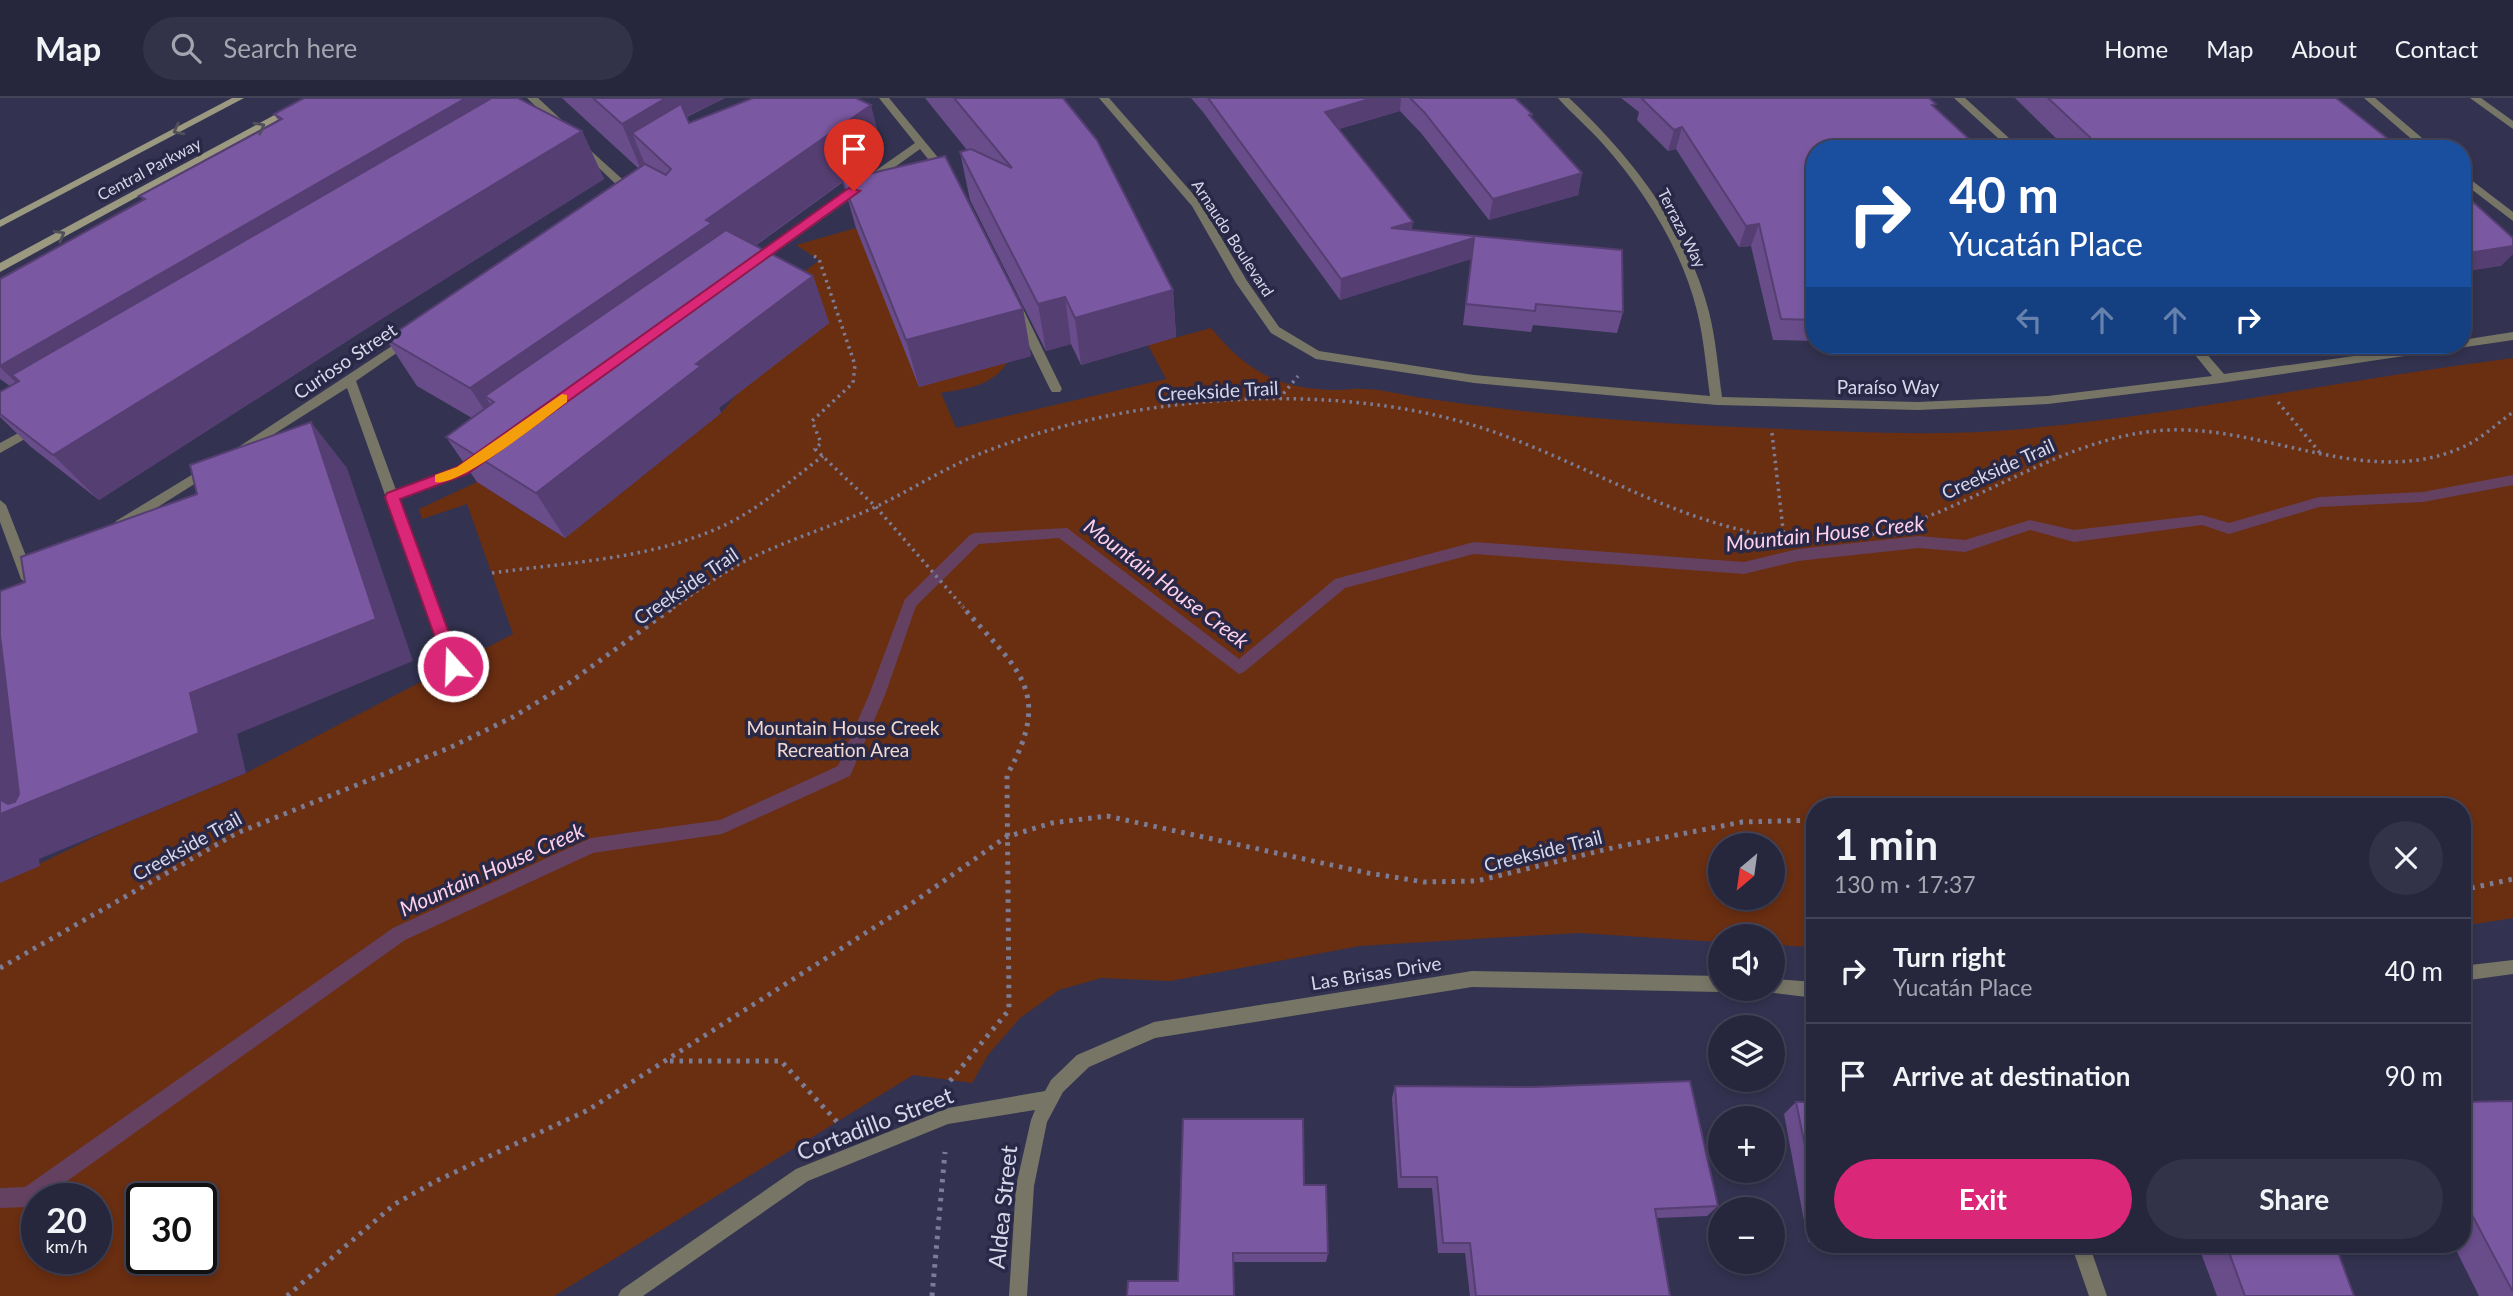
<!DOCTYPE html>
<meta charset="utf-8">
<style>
body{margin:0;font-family:Lato,sans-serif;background:#323248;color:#f1f3f6;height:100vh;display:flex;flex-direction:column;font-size:26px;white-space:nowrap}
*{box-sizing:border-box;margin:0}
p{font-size:23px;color:#a4a5b0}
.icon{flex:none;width:38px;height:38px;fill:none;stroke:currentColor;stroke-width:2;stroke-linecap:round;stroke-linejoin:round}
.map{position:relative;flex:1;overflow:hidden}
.side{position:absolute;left:1806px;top:700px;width:665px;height:455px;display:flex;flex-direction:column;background:#26263d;border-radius:28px;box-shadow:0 4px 10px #0003,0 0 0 2px #424357}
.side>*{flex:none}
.hud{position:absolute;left:1806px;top:42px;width:665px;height:214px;border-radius:28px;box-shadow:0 4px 10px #0003,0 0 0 2px #424357;background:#1a4fa0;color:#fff;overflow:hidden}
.needle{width:46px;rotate:209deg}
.fabs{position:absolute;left:1708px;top:735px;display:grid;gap:14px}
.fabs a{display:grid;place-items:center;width:77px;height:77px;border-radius:50%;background:#26263d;box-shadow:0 4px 10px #0003,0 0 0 2px #424357;font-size:35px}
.speed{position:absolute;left:21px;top:1085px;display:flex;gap:14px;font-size:35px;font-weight:700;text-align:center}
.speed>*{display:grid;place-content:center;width:91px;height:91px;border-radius:50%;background:#26263d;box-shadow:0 4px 10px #0003,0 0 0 2px #424357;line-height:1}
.speed small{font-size:18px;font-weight:400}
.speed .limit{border:4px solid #111;border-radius:10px;background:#fff;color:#111}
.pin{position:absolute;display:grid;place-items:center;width:60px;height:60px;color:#fff;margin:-72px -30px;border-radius:50% 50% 50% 0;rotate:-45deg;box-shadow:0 0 7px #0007}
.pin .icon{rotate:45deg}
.me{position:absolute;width:77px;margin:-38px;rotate:340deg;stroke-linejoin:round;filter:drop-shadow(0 0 5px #0008)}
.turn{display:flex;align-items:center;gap:24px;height:147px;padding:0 28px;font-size:32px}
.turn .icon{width:91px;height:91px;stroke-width:2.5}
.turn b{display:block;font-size:49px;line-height:60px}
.lanes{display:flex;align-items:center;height:66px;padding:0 28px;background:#0003;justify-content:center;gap:35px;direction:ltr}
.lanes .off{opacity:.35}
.round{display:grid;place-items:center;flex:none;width:74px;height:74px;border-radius:37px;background:#323248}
.head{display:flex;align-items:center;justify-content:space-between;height:119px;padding:0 28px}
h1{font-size:42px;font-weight:700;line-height:52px}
.button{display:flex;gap:14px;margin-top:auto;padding:14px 28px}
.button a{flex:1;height:80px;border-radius:42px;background:#db2777;color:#fff;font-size:28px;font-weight:700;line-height:80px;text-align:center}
.button a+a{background:#323248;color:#f1f3f6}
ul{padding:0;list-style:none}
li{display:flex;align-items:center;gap:21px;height:105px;padding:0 28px;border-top:2px solid #424357}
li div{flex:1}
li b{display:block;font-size:26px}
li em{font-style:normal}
header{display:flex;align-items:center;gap:42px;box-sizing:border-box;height:98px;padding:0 35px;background:#26263d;border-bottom:2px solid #424357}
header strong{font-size:33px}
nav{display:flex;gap:38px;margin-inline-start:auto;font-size:24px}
.search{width:490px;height:63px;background:#323248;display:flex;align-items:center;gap:18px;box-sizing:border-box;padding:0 24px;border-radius:38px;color:#a4a5b0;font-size:26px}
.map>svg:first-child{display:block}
.green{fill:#6a2e11;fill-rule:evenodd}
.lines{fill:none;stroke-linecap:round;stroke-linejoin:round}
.stream{fill:#654161;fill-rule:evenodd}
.path-far1{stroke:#7c7c95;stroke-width:3.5;stroke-dasharray:2.5 4.5;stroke-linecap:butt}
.path{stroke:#7c7c95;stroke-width:5;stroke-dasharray:3.5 6;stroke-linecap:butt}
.lane{fill:#777666;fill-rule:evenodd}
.street{fill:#777666;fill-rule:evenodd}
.secondary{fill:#9b9980;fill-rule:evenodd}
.wall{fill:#694d8b}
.shaded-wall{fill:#553e71}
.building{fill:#7a59a2;stroke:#553e71;stroke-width:2}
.oneway{stroke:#51505a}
.route{fill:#db2777;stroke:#8e194d;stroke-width:2}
.slow{fill:#f59e0b}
.labels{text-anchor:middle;stroke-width:7;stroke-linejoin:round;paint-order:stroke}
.far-street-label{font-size:16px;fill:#d6d7ea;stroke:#292846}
.street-label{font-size:19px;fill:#d6d7ea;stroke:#292846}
.park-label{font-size:19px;fill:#f1d9d0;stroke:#292846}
.water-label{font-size:21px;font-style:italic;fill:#fed1ea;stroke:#292846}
.near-street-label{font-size:23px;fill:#d6d7ea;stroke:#292846}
</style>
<header>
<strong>Map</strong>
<div class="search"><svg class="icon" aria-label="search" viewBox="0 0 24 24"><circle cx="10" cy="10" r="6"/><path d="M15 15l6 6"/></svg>Search here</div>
<nav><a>Home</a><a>Map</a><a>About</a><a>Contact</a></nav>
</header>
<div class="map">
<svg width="2513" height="1198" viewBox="0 0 2513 1198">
<rect width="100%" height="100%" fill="#333351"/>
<path class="green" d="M856,130L922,285L1007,265C991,289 967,290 941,295L956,330L1166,281L1148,247L1211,230C1246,273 1279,292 1337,292C1345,292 1354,290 1363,291C1381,291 1399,296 1416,299C1531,317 1646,325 1762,330C1849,334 1936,339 2023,331C2187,315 2349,281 2513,260V820L2462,828V709H1815V849L1773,847V838H1720V844L1580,835L1489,840L1360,848L1170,883L1101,880L1059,892L1020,920L988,957L972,985L913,977L554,1198H0V785L109,732L246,675L513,536L467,406L422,421L419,411L477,384L565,440L721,315L737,296L788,187L819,162L796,147ZM1720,747H1773V800H1720ZM37,1101H96V1160H37ZM142,1101H201V1160H142Z"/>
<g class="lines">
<polygon class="stream" points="2513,377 2513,387 2423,404 2319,409 2229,436 2202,427 2074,444 2030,432 1965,454 1919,450 1798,463 1744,476 1474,456 1345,490 1244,574 1239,576 1059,440 979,446 916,508 885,597 850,678 722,736 593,755 405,842 42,1101 37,1101 35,1106 28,1109 0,1110 0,1090 25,1089 393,830 591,740 720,722 838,668 869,597 905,501 970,437 975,435 1067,430 1239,561 1335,481 1474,444 1744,464 1798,451 1919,438 1965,442 2030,422 2074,432 2202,417 2229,425 2319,399 2423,394"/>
<g class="path-far1">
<polyline points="814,158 819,161 855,267 853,285 812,323 821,345 815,351 876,409 964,510"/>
<polyline points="1279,301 1298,278"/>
<polyline points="2278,304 2321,356"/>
<polyline points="1772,335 1784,440"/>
<path d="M492,475C570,464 655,461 727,426C762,409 792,381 823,358"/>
<path d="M673,510C697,493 720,476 747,462C787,442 831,429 873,410C908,394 941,372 977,357C1123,297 1325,281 1476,328C1591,364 1693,440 1817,442C1940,444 2042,338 2168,332C2269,328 2370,393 2465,348C2482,340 2498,325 2513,314"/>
</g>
<g class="path">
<polyline points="2462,792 2513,781"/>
<polyline points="0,870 237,735 449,650 513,619 569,585 675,508"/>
<polyline points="670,963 781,963 840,1027"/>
<path d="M950,983L1009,912L1007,677C1055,592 1016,571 962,508"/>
<polyline points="287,1198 395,1106 434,1084 588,1012 911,806 1006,739 1052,725 1107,718 1368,775 1424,784 1477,783 1616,749 1742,724 1815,722"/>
<polyline points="932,1198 945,1054"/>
</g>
<polygon class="lane" points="2470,0 2481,0 2513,23 2513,31"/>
<g class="street">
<polygon points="527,0 538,0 567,27 567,31 559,31"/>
<polygon points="879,0 889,0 949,73 949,77 941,77 920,51 757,168 749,168 749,162 915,45"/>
<path d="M1099,0H1109L1200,104L1247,183L1279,229L1319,253L1474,277L1710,298C1706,270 1704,241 1697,213C1682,152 1645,93 1603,46C1589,30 1572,16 1558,0H1569C1630,57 1688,131 1709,214C1716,242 1718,270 1722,299L1918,304L2048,298L2212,278L2187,247H2199L2224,276L2433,247H2462V242L2513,234V242L2221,285L2048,306L1918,312L1717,307L1474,285L1316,261L1271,235L1236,185L1192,108Z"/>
<polygon points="1954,0 1965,0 2021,51 2010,51"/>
<polygon points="2364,0 2375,0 2435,51 2423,51"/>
<polygon points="580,43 631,89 631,93 623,93 576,48 576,44"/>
<polygon points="2462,75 2513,114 2513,123 2462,84"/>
<polygon points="1018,209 1024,213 1062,291 1060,294 1052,294 1050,291 1012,213"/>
<polygon points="407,238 411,239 411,245 356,283 396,392 458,369 476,356 484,356 486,359 466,375 399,401 460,568 458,572 448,572 446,568 347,290 241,357 233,357 231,354"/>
<polygon points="35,326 41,330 39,333 0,355 0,345"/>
<polygon points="208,367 214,372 212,375 126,429 116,429 115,426 116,423"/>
<polygon points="0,402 6,407 35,481 33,485 28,486 21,481 0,424"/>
<polygon points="2513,862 2513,876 2462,883 2462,868"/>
<polygon points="1472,873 1720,878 1720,891 1726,891 1720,894 1472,889 1155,940 1089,969 1063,994 1047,1024 1034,1088 1027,1198 1009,1198 1016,1088 1031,1022 1035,1012 948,1026 808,1083 643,1198 618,1198 621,1192 796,1071 948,1010 1045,993 1051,982 1077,957 1154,924"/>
<polygon points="1773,881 1815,884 1815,900 1767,894 1766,891 1773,891"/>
<polygon points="2071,1146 2089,1146 2107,1198 2089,1198"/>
</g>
<g class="secondary">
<polygon points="232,0 244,0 0,129 0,122"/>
<polygon points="306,0 318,0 0,174 0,165"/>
</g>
</g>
<g class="wall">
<polygon points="562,0 725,0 687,19 689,25 883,54 847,81 1023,211 1031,258 919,289 856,130 843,84 755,148 813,178 829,225 719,310 721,315 565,440 477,384 446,339 472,320 417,288 386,241 638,70"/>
<polygon points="925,0 1063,0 1173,192 1176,239 1081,267 1071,246 1046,253 970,102 960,54 967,52"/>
<polygon points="1191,0 1515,0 1532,16 1531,20 1582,75 1578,97 1489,122 1421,35 1400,13 1339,31 1412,132 1622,152 1623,214 1617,235 1533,227 1531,234 1463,227 1471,161 1340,202 1203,14"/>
<polygon points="1621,0 1929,0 1815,51 1815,243 1773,242 1751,148 1739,149 1676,51 1668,53 1637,22 1639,14"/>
<polygon points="2015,0 2338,0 2337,1 2401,51 2067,51"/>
<polygon points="274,16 582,33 604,81 386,218 99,402 31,349 0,319 0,294 10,288 0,281 0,181 143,102 139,98 278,22"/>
<polygon points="1395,988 1718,1108 1707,1118 1657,1120 1670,1198 1470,1198 1465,1155 1438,1155 1432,1090 1398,1090 1392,1000"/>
<polygon points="2513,1003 2513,1198 2479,1198 2453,1146 2462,1146 2462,1004"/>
<polygon points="1796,1004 1815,1004 1815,1145 1808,1144 1784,1016"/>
<polygon points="1304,1087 1328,1155 1326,1164 1234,1164 1178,1183"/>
<polygon points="1866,1146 1912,1146 1910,1148"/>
<polygon points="2185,1146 2335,1146 2354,1198 2217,1198 2198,1147"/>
</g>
<g class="shaded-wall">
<polygon points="466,0 498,0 19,283 12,277 48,313 46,314 0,269"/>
<polygon points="666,0 725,0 685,19 632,35 647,71 642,74 622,26"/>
<polygon points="1373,0 1401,0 1400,13 1324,35 1325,14"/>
<polygon points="871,7 883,54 728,167 494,304 485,298 506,332 500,336 470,290 706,122"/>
<polygon points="1682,29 1676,51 1668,53 1674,32"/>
<polygon points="582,33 604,81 386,218 99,402 53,357 354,171"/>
<polygon points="2103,45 2100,51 2094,51 2097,46"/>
<polygon points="1582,75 1578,97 1489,122 1493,101"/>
<polygon points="1413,124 1410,145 1391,130"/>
<polygon points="1759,126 1751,148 1739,149 1746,128"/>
<polygon points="1474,140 1471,161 1340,202 1341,181"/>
<polygon points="2513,148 2513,156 2501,168 2462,174 2462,156"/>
<polygon points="813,178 829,225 719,310 721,315 565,440 536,395 696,266"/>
<polygon points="1173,192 1176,239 1081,267 1075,220"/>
<polygon points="1065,199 1071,246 1046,253 1038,206"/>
<polygon points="1023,211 1031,258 919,289 906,242"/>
<polygon points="311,324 347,370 413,563 237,636 246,675 39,761 40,768 0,785 0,716 1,702 0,693 0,520 190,595"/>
</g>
<g class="building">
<polygon points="304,0 466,0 0,268 0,181 145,101 139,98 282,21 274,16"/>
<polygon points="492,0 518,0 582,33 354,171 53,357 0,316 0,294 19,283 12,277"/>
<polygon points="593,0 666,0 622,26"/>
<polygon points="753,0 856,0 871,7 706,122 712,125 470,290 386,241 645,66 666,77 671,71 632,35 681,6 689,25"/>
<polygon points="954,0 1063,0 1097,42 1173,192 1075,220 1065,199 1038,206 960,54 971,51 1012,70"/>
<polygon points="1208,0 1373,0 1325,14 1413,124 1391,130 1622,152 1623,214 1536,206 1535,213 1466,206 1474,140 1341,181"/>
<polygon points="1410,0 1515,0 1532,16 1529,17 1582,75 1493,101 1424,14"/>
<polygon points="1645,0 1929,0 1936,6 1932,7 1980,51 1815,51 1815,222 1781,221 1759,126 1746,128 1682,29 1674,32 1642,1"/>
<polygon points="2048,0 2336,0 2401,51 2109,51 2103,45 2097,46"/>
<polygon points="945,58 1023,211 906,242 842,82"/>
<polygon points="2462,94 2513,140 2513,148 2462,156"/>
<polygon points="726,132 813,178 696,266 701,268 536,395 446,339 494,304 485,298"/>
<polygon points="311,324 376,521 190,595 199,635 0,716 0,693 1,702 8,706 15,704 19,696 0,537 0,493 25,484 21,459 197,396 190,367"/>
<polygon points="1690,983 1718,1108 1655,1111 1670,1198 1476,1198 1470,1145 1443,1145 1437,1079 1401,1079 1395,988 1533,989"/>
<polygon points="2513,1003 2513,1194 2462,1098 2462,1004"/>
<polygon points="1796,1004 1815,1004 1815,1097"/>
<polygon points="1183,1021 1303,1021 1304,1087 1326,1087 1328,1155 1233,1155 1234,1198 1127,1198 1128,1183 1178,1183"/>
<polygon points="2226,1146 2335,1146 2354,1198 2245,1198"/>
</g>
<defs><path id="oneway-chevron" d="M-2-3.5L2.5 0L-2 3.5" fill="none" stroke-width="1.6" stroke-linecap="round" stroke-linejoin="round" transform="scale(1.75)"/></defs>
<g class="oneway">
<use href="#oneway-chevron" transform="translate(260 29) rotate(-28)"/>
<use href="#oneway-chevron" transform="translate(178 32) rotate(152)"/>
<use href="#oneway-chevron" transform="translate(60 137) rotate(-29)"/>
</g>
<polygon class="route" points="849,90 860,93 467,376 400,401 461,568 458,573 447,573 385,399 387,395 457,369"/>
<path class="slow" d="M562,296L567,297V304C545,320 458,391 435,384V377L457,369Z"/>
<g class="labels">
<g class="far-street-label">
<text transform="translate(149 71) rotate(-28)" y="6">Central Parkway</text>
<text transform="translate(1682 130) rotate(63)" y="6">Terraza Way</text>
<text transform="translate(1233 140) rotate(57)" y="6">Arnaudo Boulevard</text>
</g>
<g class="street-label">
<text transform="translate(345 263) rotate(-34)" y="7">Curioso Street</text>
<text x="1888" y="296">Paraíso Way</text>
<text transform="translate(1218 293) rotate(-3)" y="7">Creekside Trail</text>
<text transform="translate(1998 371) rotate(-24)" y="7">Creekside Trail</text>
<text transform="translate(686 488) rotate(-34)" y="7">Creekside Trail</text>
<text transform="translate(187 748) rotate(-29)" y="7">Creekside Trail</text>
<text transform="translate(1543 753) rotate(-14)" y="7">Creekside Trail</text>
<text transform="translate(1376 875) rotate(-9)" y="7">Las Brisas Drive</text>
</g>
<g class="park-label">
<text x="843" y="637">Mountain House Creek<tspan x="843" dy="22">Recreation Area</tspan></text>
</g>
<g class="water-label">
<text transform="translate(1825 436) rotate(-6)" y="7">Mountain House Creek</text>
<text transform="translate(1166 486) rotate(37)" y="7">Mountain House Creek</text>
<text transform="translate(492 772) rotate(-24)" y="7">Mountain House Creek</text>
</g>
<g class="near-street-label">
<text transform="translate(875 1026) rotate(-21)" y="8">Cortadillo Street</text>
<text transform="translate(1003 1109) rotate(-84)" y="8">Aldea Street</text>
</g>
</g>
</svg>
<div class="fabs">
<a><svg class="needle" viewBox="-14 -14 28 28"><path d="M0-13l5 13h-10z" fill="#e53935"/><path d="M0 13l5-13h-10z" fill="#a4a5b0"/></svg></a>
<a><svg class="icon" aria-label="sound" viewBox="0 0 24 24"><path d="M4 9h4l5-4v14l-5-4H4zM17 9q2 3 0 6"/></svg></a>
<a><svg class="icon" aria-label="layers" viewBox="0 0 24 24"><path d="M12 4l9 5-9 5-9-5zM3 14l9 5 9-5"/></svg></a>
<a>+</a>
<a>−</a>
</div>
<div class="speed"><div>20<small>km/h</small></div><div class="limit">30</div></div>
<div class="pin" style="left:854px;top:93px;background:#d93025"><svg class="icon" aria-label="arrive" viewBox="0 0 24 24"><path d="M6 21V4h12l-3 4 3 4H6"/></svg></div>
<svg class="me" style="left:453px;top:568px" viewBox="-20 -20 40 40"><circle r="17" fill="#db2777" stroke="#fff" stroke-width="3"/><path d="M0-11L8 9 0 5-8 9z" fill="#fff"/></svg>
<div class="hud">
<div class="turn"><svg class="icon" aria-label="right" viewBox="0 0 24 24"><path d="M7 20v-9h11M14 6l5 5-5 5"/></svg><div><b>40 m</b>Yucatán Place</div></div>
<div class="lanes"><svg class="icon off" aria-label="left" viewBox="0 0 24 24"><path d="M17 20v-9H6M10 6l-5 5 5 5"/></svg><svg class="icon off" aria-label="ahead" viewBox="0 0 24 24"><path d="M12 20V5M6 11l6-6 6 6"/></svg><svg class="icon off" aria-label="ahead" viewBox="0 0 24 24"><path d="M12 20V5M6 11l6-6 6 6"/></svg><svg class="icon" aria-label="right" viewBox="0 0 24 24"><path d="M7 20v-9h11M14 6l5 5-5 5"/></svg></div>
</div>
<section class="side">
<div class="head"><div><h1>1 min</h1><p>130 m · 17:37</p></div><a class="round"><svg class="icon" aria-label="close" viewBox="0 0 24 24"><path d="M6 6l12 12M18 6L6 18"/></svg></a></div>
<ul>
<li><svg class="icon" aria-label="right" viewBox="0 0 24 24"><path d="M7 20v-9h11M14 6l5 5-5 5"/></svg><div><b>Turn right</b><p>Yucatán Place</p></div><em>40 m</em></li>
<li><svg class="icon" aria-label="arrive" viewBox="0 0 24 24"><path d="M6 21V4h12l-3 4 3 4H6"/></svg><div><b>Arrive at destination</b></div><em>90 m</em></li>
</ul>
<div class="button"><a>Exit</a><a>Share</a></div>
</section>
</div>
